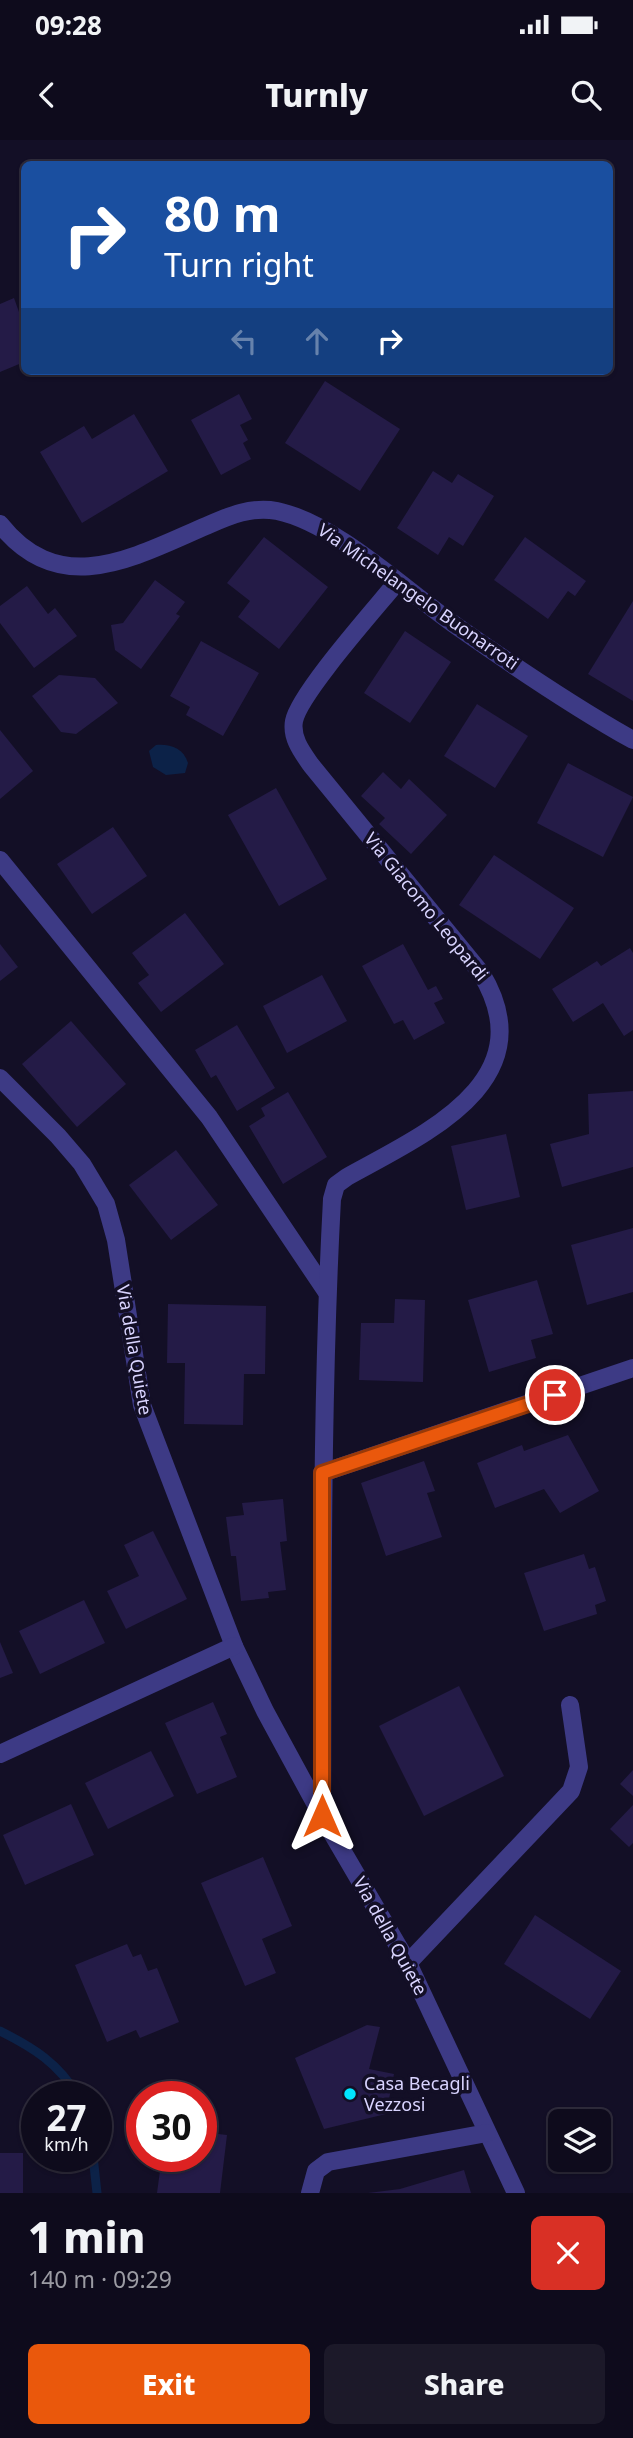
<!DOCTYPE html>
<meta charset="utf-8">
<style>
body{margin:0;font-family:"Noto Sans",sans-serif;background:#1c1929;color:#f1f3f6;height:100vh;display:flex;flex-direction:column;font-size:26px;white-space:nowrap}
*{box-sizing:border-box;margin:0}
p{font-size:23px;color:#9b9ba3}
.icon{flex:none;width:38px;height:38px;fill:none;stroke:currentColor;stroke-width:2;stroke-linecap:round;stroke-linejoin:round}
.map{position:relative;height:2053px;overflow:hidden}
.side{display:flex;flex-direction:column;background:#0e0b1c;flex:1}
.side>*{flex:none}
.hud{position:absolute;left:21px;top:21px;width:592px;height:214px;border-radius:10px;box-shadow:0 2px 5px #0004,0 0 0 2px #2e2b3b;background:#1a4fa0;color:#fff;overflow:hidden}
.tools{position:absolute;left:548px;top:1969px;display:grid;gap:14px}
.tools a{display:grid;place-items:center;width:63px;height:63px;border-radius:10px;background:#0e0b1c;box-shadow:0 2px 5px #0004,0 0 0 2px #2e2b3b;font-size:35px}
.speed{position:absolute;left:21px;top:1941px;display:flex;gap:14px;font-size:35px;font-weight:700;text-align:center}
.speed>*{display:grid;place-content:center;width:91px;height:91px;border-radius:50%;background:#0e0b1c;box-shadow:0 2px 5px #0004,0 0 0 2px #2e2b3b;line-height:1}
.speed small{font-size:18px;font-weight:400}
.speed .limit{border:10px solid #d22;background:#fff;color:#111}
.pin{position:absolute;display:grid;place-items:center;width:60px;height:60px;color:#fff;margin:-30px;border:4px solid #fff;border-radius:50%;box-shadow:0 2px 7px #0007}
.me{position:absolute;width:77px;margin:-38px;rotate:0deg;stroke-linejoin:round;filter:drop-shadow(0 0 5px #0008)}
.turn{display:flex;align-items:center;gap:24px;height:147px;padding:0 28px;font-size:32px}
.turn .icon{width:91px;height:91px;stroke-width:2.5}
.turn b{display:block;font-size:49px;line-height:60px}
.lanes{display:flex;align-items:center;height:66px;padding:0 28px;background:#0003;justify-content:center;gap:35px;direction:ltr}
.lanes .off{opacity:.35}
.round{display:grid;place-items:center;flex:none;width:74px;height:74px;border-radius:10px;background:#1c1929}
.overview{display:flex;align-items:center;justify-content:space-between;height:119px;padding:0 28px}
h1{font-size:42px;font-weight:800;line-height:52px}
.cta{display:flex;gap:14px;margin-top:auto;padding:14px 28px}
.cta a{flex:1;height:80px;border-radius:10px;background:#ea580c;color:#fff;font-size:28px;font-weight:800;line-height:80px;text-align:center}
.cta a+a{background:#1c1929;color:#f1f3f6}
.status{display:flex;justify-content:space-between;align-items:center;height:49px;padding:0 35px;background:#0e0b1c;direction:ltr}
.status svg{height:19px;fill:currentColor}
header{display:flex;justify-content:space-between;align-items:center;height:91px;padding:0 28px;background:#0e0b1c;font-size:32px;font-weight:800}
.map>svg:first-child{display:block}
.water{fill:#0c2248}
.lines{fill:none;stroke-linecap:round;stroke-linejoin:round}
.stream{stroke:#0c2248;stroke-width:9}
.building{fill:#241b47}
.minor{stroke:#3d3a85;stroke-width:18}
.route-casing{stroke:#983908;stroke-width:18}
.route{stroke:#ea580c;stroke-width:12}
.poi-dot{fill:#00e5ff;stroke:#130f26;stroke-width:2.5}
.labels{text-anchor:middle;stroke-width:7;stroke-linejoin:round;paint-order:stroke}
.street-label{font-size:18px;fill:#d9d4ff;stroke:#130f26}
.poi-label{font-size:18px;fill:#d9d4ff;stroke:#130f26;text-anchor:start}
</style>
<div class="status"><b>09:28</b><svg viewBox="0 0 49 12"><path d="M0 12V9h3v3zM5 12V6h3v6zM10 12V3h3v9zM15 12V0h3v12zM26 1h20v11H26zM47 4h2v5h-2z"/></svg></div>
<header><svg class="icon" aria-label="back" viewBox="0 0 24 24"><path d="M15 5l-7 7 7 7"/></svg>Turnly<svg class="icon" aria-label="search" viewBox="0 0 24 24"><circle cx="10" cy="10" r="6"/><path d="M15 15l6 6"/></svg></header>
<div class="map">
<svg width="633" height="2053" viewBox="0 0 633 2053">
<rect width="100%" height="100%" fill="#130f26"/>
<path class="water" d="M156,605C171,604 183,608 188,623L185,633L166,635L153,627L149,611Z"/>
<g class="lines">
<g class="stream">
<path d="M0,1891C34,1908 58,1923 78,1956"/>
<polyline points="93,2016 97,2053"/>
</g>
</g>
<g class="building">
<polygon points="14,158 24,186 24,222 0,232 0,164"/>
<polygon points="325,241 400,289 360,351 285,303"/>
<polygon points="239,254 252,279 240,285 248,300 243,303 251,319 221,335 191,280"/>
<polygon points="134,274 168,331 82,383 40,312 84,286 92,299"/>
<polygon points="433,331 452,343 458,334 494,356 463,406 449,397 438,415 397,388"/>
<polygon points="264,397 328,447 279,509 238,477 250,461 227,443"/>
<polygon points="525,397 586,441 575,456 568,451 548,479 494,440"/>
<polygon points="155,440 185,462 176,474 180,476 141,529 115,510 111,485 123,483"/>
<polygon points="27,446 48,474 55,468 77,496 34,528 0,483 0,466"/>
<polygon points="633,461 633,561 588,534"/>
<polygon points="405,491 451,522 410,583 364,553"/>
<polygon points="201,501 259,533 223,596 186,575 190,567 170,556"/>
<polygon points="59,535 95,538 118,563 76,594 61,592 32,556"/>
<polygon points="477,564 528,596 495,648 444,616"/>
<polygon points="0,590 33,631 0,659"/>
<polygon points="568,623 633,657 603,717 537,683"/>
<polygon points="383,632 401,649 409,639 447,675 411,714 379,684 385,678 361,656"/>
<polygon points="276,648 327,739 279,766 228,675"/>
<polygon points="113,687 147,736 92,774 57,724"/>
<polygon points="494,715 574,768 540,819 459,765"/>
<polygon points="185,773 224,824 161,872 138,843 149,835 132,813"/>
<polygon points="0,804 18,827 0,841"/>
<polygon points="403,804 428,850 436,846 443,859 434,863 445,883 414,900 403,880 394,884 362,826"/>
<polygon points="630,808 633,813 633,890 624,896 603,863 573,882 552,849 597,821 601,826"/>
<polygon points="322,835 347,881 287,913 263,866"/>
<polygon points="71,881 126,944 77,987 22,924"/>
<polygon points="237,885 275,948 237,971 216,935 211,938 195,910"/>
<polygon points="633,951 633,1027 562,1047 550,1004 589,994 588,954"/>
<polygon points="288,952 327,1017 283,1044 249,986 265,976 261,968"/>
<polygon points="506,994 520,1057 466,1070 451,1006"/>
<polygon points="176,1010 218,1065 171,1100 129,1045"/>
<polygon points="633,1088 633,1152 587,1165 571,1105"/>
<polygon points="537,1140 553,1194 531,1200 536,1218 489,1232 468,1160"/>
<polygon points="395,1159 425,1160 423,1242 359,1240 361,1183 394,1183"/>
<polygon points="168,1164 266,1166 265,1234 244,1234 243,1285 184,1284 185,1223 167,1223"/>
<polygon points="568,1295 599,1351 560,1373 544,1349 495,1368 477,1323 522,1305 524,1311"/>
<polygon points="424,1321 435,1351 427,1353 442,1397 386,1416 361,1343"/>
<polygon points="283,1359 287,1401 280,1402 286,1450 268,1452 269,1458 241,1461 236,1416 231,1416 226,1377 244,1375 242,1363"/>
<polygon points="153,1391 187,1459 126,1489 107,1451 139,1436 124,1405"/>
<polygon points="584,1414 589,1429 595,1427 606,1461 595,1465 597,1474 544,1491 524,1433"/>
<polygon points="84,1460 105,1503 40,1534 19,1491"/>
<polygon points="0,1502 13,1533 0,1538"/>
<polygon points="459,1546 504,1636 424,1676 379,1586"/>
<polygon points="213,1562 227,1594 220,1597 237,1637 197,1654 165,1583"/>
<polygon points="151,1611 174,1656 108,1689 85,1643"/>
<polygon points="633,1630 633,1656 620,1644"/>
<polygon points="71,1664 94,1715 25,1745 3,1695"/>
<polygon points="633,1665 633,1703 629,1707 610,1689"/>
<polygon points="263,1717 292,1786 262,1799 276,1833 245,1846 201,1743"/>
<polygon points="535,1775 621,1831 590,1879 504,1824"/>
<polygon points="127,1804 133,1817 141,1814 148,1831 157,1828 179,1882 140,1898 136,1890 107,1902 75,1825"/>
<polygon points="367,1885 380,1887 369,1929 394,1934 386,1974 324,1989 295,1918"/>
<polygon points="201,1992 227,1995 220,2053 157,2053 162,2016 201,2016"/>
<rect x="0" y="2013" width="23" height="40"/>
<polygon points="464,2030 471,2053 368,2053 400,2049"/>
</g>
<g class="lines">
<g class="minor">
<path d="M0,384C60,460 134,417 206,386C229,376 251,366 277,371C335,383 405,450 455,485C512,525 572,566 633,600"/>
<polyline points="0,720 209,977 326,1151"/>
<polyline points="0,938 58,996 82,1024 106,1064 116,1100 142,1265 234,1506 265,1571 322,1676 408,1823 516,2053"/>
<polyline points="322,1333 633,1228"/>
<polyline points="0,1614 234,1506"/>
<path d="M322,1676C323,1470 321,1264 332,1059L336,1045L347,1037C422,995 547,942 481,833L311,625C302,612 291,598 294,581C299,554 375,469 397,442"/>
<polyline points="408,1823 571,1651 579,1627 570,1565"/>
<polyline points="310,2053 316,2031 328,2022 487,1993"/>
</g>
</g>
<g class="lines">
<defs>
<polyline id="route" points="322,1676 322,1333 555,1255"/>
</defs>
<use href="#route" class="route-casing"/>
<use href="#route" class="route"/>
</g>
<circle class="poi-dot" cx="350" cy="1954" r="7"/>
<g class="labels">
<g class="street-label">
<text transform="translate(418 457) rotate(35)" y="6">Via Michelangelo Buonarroti</text>
<text transform="translate(426 767) rotate(51)" y="6">Via Giacomo Leopardi</text>
<text transform="translate(134 1210) rotate(80)" y="6">Via della Quiete</text>
<text transform="translate(390 1796) rotate(61)" y="6">Via della Quiete</text>
</g>
<g class="poi-label">
<text x="364" y="1950">Casa Becagli<tspan x="364" dy="21">Vezzosi</tspan></text>
</g>
</g>
</svg>
<div class="tools">
<a><svg class="icon" aria-label="layers" viewBox="0 0 24 24"><path d="M12 4l9 5-9 5-9-5zM3 14l9 5 9-5"/></svg></a>
</div>
<div class="speed"><div>27<small>km/h</small></div><div class="limit">30</div></div>
<div class="pin" style="left:555px;top:1255px;background:#d93025"><svg class="icon" aria-label="arrive" viewBox="0 0 24 24"><path d="M6 21V4h12l-3 4 3 4H6"/></svg></div>
<svg class="me" style="left:322px;top:1676px" viewBox="-20 -20 40 40"><path d="M0-17L14 15 0 8-14 15z" fill="#ea580c" stroke="#fff" stroke-width="4"/></svg>
<div class="hud">
<div class="turn"><svg class="icon" aria-label="right" viewBox="0 0 24 24"><path d="M7 20v-9h11M14 6l5 5-5 5"/></svg><div><b>80 m</b>Turn right</div></div>
<div class="lanes"><svg class="icon off" aria-label="left" viewBox="0 0 24 24"><path d="M17 20v-9H6M10 6l-5 5 5 5"/></svg><svg class="icon off" aria-label="ahead" viewBox="0 0 24 24"><path d="M12 20V5M6 11l6-6 6 6"/></svg><svg class="icon" aria-label="right" viewBox="0 0 24 24"><path d="M7 20v-9h11M14 6l5 5-5 5"/></svg></div>
</div>
</div>
<section class="side">
<div class="overview"><div><h1>1 min</h1><p>140 m · 09:29</p></div><a class="round" style="background:#d93025;color:#fff"><svg class="icon" aria-label="close" viewBox="0 0 24 24"><path d="M6 6l12 12M18 6L6 18"/></svg></a></div>
<div class="cta"><a>Exit</a><a>Share</a></div>
</section>
